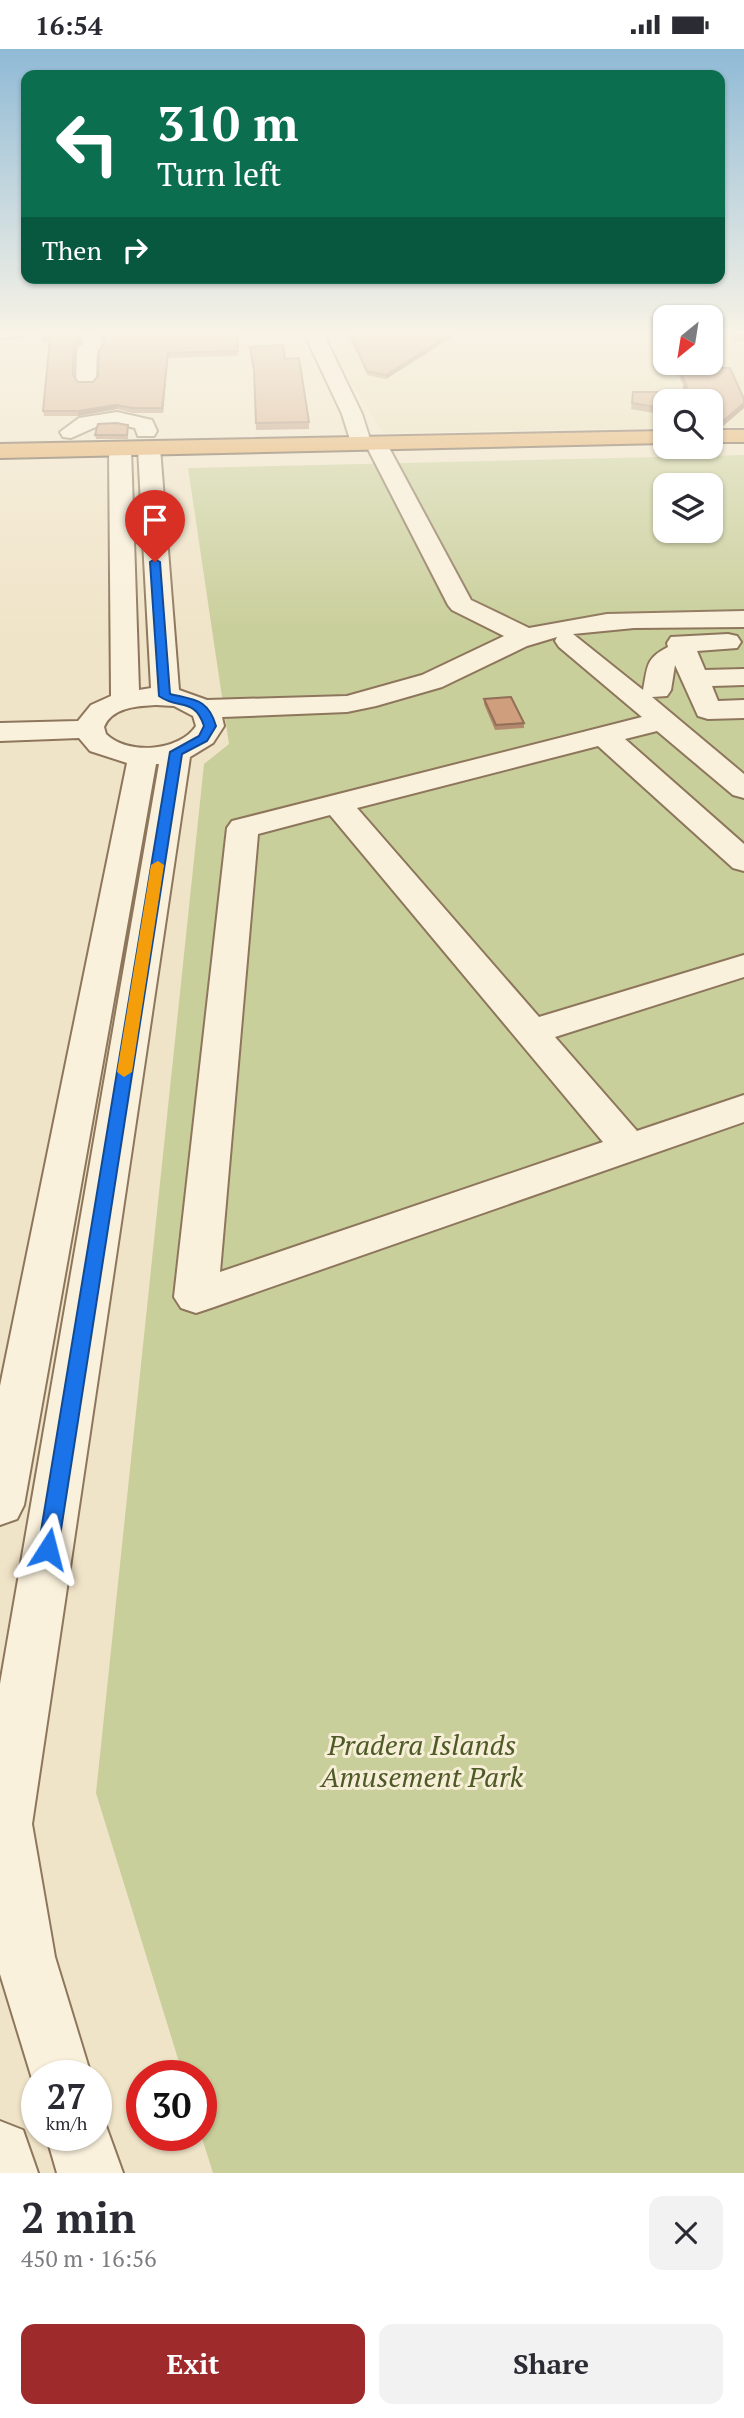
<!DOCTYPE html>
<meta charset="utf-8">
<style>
body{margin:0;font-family:"PT Serif",serif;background:#f2f2f3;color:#2b2b33;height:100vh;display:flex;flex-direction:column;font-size:26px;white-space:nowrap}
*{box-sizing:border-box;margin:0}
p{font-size:23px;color:#7c7c81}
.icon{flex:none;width:38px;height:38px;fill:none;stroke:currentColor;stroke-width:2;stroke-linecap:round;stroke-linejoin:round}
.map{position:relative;height:2124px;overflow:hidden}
.side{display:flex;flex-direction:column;background:#fff;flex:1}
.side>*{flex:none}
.hud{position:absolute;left:21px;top:21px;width:704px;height:214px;border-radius:14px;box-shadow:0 2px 5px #0004;background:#0b6e4f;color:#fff;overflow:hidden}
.needle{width:46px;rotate:210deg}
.buttons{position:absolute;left:653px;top:256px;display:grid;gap:14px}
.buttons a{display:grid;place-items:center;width:70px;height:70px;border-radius:14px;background:#fff;box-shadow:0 2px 5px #0004;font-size:35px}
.speed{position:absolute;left:21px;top:2011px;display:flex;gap:14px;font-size:35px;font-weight:700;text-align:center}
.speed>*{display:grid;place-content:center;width:91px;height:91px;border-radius:50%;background:#fff;box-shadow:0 2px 5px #0004;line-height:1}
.speed small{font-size:18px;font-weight:400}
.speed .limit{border:10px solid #d22;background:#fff;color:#111}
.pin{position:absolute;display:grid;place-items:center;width:60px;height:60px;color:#fff;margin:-72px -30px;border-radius:50% 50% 50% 0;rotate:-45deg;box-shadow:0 0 7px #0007}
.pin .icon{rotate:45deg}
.me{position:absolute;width:77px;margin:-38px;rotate:9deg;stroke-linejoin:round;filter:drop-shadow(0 0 5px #0008)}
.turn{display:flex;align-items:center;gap:24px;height:147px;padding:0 21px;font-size:32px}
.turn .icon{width:91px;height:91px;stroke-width:2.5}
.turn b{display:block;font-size:49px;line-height:60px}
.then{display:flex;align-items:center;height:66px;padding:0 21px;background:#0003;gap:14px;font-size:26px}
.round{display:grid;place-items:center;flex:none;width:74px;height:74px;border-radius:14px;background:#f2f2f3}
.headline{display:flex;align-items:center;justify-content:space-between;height:119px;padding:0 21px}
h1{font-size:42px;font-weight:800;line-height:52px}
.primary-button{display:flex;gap:14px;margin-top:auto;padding:14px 21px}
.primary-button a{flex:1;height:80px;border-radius:14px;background:#9e2a2b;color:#fff;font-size:28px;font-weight:800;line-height:80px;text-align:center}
.primary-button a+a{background:#f2f2f3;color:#2b2b33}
.status{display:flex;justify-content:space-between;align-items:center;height:49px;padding:0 35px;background:#fff;direction:ltr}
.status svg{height:19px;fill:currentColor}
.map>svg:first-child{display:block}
.farmland{fill:#e6deb5}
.green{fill:#c9cf9b;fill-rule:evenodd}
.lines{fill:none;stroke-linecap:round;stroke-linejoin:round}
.minor-casing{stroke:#8d765c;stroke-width:4}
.highway-casing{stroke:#5b4430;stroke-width:4}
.minor{fill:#faf1dc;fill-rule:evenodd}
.highway{fill:#e0a458;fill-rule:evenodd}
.wall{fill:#b2896c}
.shaded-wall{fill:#916f58}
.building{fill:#cf9f7d;stroke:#916f58;stroke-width:2}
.route{fill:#1a73e8;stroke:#114b97;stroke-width:2}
.slow{fill:#f59e0b}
.labels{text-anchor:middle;stroke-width:6;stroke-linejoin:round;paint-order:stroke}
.near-park-label{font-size:28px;font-style:italic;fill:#4d5a26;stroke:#f7eed8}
</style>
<div class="status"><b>16:54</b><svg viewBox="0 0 49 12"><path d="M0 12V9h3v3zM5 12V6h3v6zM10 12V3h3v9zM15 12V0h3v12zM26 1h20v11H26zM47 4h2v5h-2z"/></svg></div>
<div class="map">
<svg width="744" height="2124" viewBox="0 0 744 2124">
<rect width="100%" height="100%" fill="#f0e4c8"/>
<polygon class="farmland" points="665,282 665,313 710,313 711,282 744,282 744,378 711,378 710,352 665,352 665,379 383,384 320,283"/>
<path class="green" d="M744,406V2124H213L201,2086V2026H183L96,1744L204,715L229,695L188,419ZM665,436H710V481H665Z"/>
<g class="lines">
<defs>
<g id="minor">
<polygon points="0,282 26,282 24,286 0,290"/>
<polygon points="81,282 99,282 103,299 97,304 96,331 93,335 79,335 76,331 77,300 83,295"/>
<path d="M303,282H322L362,365L370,390H384L387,395L471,551L529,579L607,565L744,562V578L634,579L573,585L643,641C648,617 645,610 668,598L667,594L671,588L728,585L737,587L741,593L737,599L697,602L705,621L744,620V636L712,637L718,652L744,651V669L708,670L698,667L675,616L671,641L667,647L652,648L744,725V749L733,746L657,682L625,690L744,795V822L733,819L598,697L357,759L539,968L744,906V928L555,988L637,1082L744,1046V1073L211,1259L196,1264L181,1259L174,1248L227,779L232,772L642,668L559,598L555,592L557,588L527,597L442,638L376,657L347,663L222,668L224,677L213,694L190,708L32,1775L55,1908L91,2026H37V2046L0,1925V1635L159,715H156L24,1456L17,1470L0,1476V1337L127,714L90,702L79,689L0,692V674L78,672L91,656L111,647L109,400L112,395H128L131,400L139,641L151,639L138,399L141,394H157L160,399L179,641L207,651L347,647L422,626L504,587L452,561L448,556L368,400H353L342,365ZM156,656L174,657L193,667L196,677C179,703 127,706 106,685L104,678C112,658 138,657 156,656ZM330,766L603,1093L220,1223L258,785Z"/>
<polygon points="117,363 152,371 157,382 154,387 138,387 135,379 117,375 98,377 71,389 63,388 60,383 79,369"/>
<polygon points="96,2061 101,2063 123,2124 57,2124 46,2086 96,2086"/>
<polygon points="0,2072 23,2081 38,2124 0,2124"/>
</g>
<g id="highway">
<rect x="710" y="381" width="34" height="12"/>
<polygon points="665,382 665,394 0,409 0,395"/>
</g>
</defs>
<use href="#minor" class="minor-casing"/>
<use href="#highway" class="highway-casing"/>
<use href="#minor" class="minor"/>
<use href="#highway" class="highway"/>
</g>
<g class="wall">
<polygon points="41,282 80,294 74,300 74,327 78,333 93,333 98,327 105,295 101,282 237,282 238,307 168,309 163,364 133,364 117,360 78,367 44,367 43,362 49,294 42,294"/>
<polygon points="347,282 418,282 419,284 455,282 455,286 386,330 367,326"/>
<polygon points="728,282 744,282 744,292 735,292"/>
<polygon points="250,298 285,310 309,373 309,380 256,381 254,327"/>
<polygon points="679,319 744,350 744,359 723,377 710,375 710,352 665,352 665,366 631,360 633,343 683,343 684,338 678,325"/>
<polygon points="128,376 128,390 96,390 95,386"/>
<polygon points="484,650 524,674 524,679 495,681 484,655"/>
</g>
<g class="shaded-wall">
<polygon points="455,282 455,286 386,330 386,326"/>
<polygon points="80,290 80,294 74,300 73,331 74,295"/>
<polygon points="168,304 168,309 163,364 162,359"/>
<polygon points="744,354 744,359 723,377 724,371"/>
<polygon points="116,356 117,360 78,367 78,362"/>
</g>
<g class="building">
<polygon points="41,282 79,282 80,290 74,295 73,326 78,333 93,333 98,327 99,301 105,294 102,282 237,282 238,302 168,304 162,359 133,359 116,356 78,362 43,362 50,289 42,290"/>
<polygon points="349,282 418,282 419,284 455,282 386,326 367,322"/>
<polygon points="734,282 744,282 744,285 736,285"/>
<polygon points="283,296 285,310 299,309 309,373 256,374 254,321 250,298"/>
<polygon points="679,319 730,319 744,350 744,354 724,371 710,369 710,352 665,352 665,360 632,354 633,343 686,343 684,338 687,338"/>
<polygon points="116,374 128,376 127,386 95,386 98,375"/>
<polygon points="511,648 524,674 496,676 484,650"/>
</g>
<linearGradient id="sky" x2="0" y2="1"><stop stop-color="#8fbad6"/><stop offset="0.49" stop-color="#f8f3e6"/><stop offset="1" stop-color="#f8f3e6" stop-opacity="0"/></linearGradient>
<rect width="744" height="580" fill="url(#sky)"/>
<path class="route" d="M155,510L160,513L170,645C195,651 208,650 216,677L207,692L182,705L58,1500L55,1506L48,1509L41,1506L38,1500L170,703L199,687L204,677C195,648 178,661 159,647L150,513Z"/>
<polygon class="slow" points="158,812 164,816 132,1023 124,1028 117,1023 151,816"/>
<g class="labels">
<g class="near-park-label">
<text x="422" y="1706">Pradera Islands<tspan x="422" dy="32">Amusement Park</tspan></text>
</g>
</g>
</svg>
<div class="buttons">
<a><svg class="needle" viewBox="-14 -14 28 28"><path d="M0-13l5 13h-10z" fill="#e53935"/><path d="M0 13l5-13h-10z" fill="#7c7c81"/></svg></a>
<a><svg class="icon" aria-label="search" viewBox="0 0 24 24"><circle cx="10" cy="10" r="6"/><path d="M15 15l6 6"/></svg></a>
<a><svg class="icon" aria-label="layers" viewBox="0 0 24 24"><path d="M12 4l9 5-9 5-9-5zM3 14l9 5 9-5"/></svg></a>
</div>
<div class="speed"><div>27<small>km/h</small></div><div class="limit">30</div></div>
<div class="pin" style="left:155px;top:513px;background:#d93025"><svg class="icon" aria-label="arrive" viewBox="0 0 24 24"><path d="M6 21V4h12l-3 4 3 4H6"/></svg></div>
<svg class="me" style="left:48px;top:1500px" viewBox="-20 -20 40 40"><path d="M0-17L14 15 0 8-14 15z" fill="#1a73e8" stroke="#fff" stroke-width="4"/></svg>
<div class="hud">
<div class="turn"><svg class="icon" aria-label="left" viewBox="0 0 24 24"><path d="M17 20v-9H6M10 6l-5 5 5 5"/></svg><div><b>310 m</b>Turn left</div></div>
<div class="then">Then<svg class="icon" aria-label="right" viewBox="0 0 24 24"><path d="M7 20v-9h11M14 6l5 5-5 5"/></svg></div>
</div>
</div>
<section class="side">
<div class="headline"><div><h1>2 min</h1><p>450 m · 16:56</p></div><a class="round"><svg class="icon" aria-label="close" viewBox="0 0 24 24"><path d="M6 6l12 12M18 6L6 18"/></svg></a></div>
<div class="primary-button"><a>Exit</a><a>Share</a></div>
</section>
